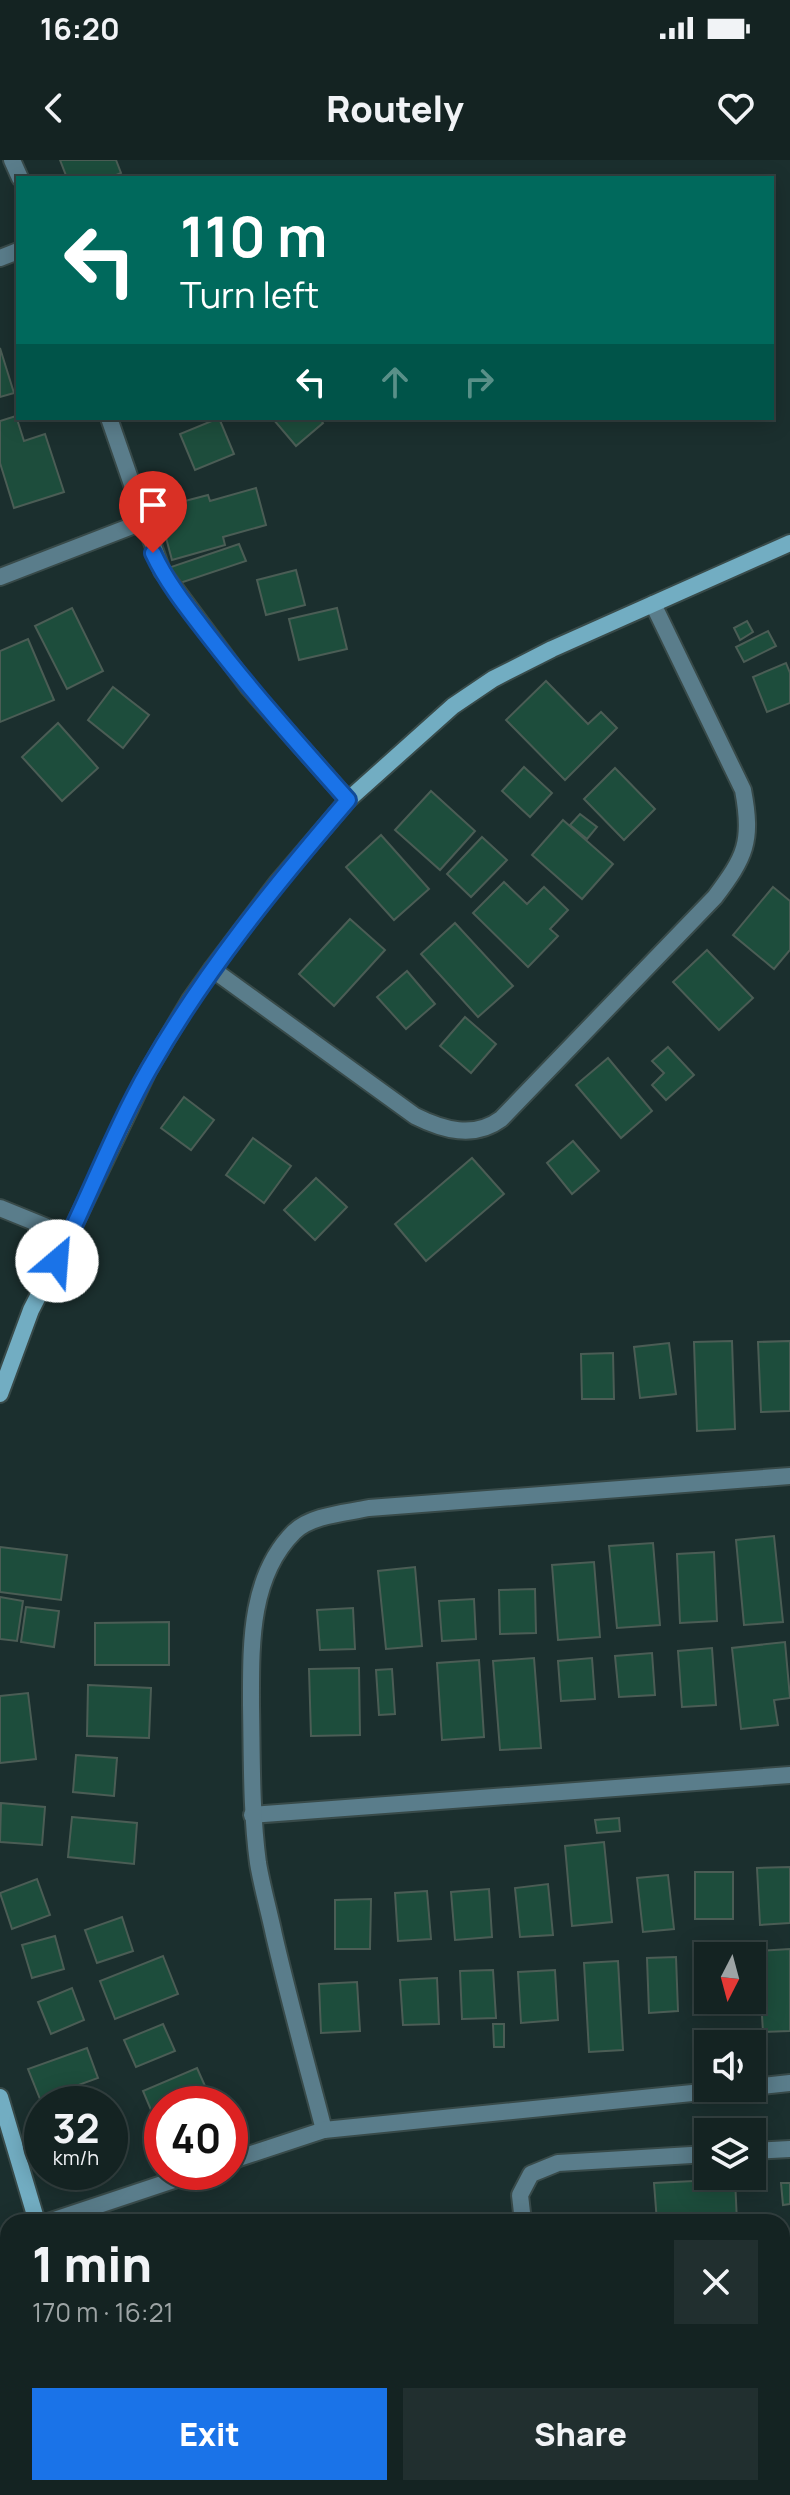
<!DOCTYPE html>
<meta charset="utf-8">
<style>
body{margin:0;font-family:Manrope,sans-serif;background:#212f2f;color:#f1f3f6;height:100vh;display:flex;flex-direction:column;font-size:30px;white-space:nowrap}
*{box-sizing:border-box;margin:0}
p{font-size:26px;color:#9da4a5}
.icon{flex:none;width:44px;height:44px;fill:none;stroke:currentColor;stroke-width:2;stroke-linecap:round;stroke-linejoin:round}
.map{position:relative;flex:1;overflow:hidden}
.drawer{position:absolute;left:0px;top:2054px;width:790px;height:282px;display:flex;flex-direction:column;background:#142322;border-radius:24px 24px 0 0;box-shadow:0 4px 20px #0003,0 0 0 2px #334040}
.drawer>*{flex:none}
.banner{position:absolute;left:16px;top:16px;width:758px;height:244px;border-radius:0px;box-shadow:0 4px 20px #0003,0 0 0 2px #334040;background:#00695c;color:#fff;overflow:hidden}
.needle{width:52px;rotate:186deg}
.fabs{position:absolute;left:694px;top:1782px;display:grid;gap:16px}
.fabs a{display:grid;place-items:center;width:72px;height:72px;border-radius:0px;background:#142322;box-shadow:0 4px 20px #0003,0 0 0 2px #334040;font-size:40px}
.speed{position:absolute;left:24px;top:1926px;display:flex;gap:16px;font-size:40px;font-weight:700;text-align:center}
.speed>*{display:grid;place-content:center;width:104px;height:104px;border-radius:50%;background:#142322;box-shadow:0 4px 20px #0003,0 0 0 2px #334040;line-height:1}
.speed small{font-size:20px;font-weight:400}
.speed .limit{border:12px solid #d22;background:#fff;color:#111}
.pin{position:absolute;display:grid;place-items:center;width:68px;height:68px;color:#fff;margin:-82px -34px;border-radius:50% 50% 50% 0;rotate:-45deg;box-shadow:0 0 8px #0007}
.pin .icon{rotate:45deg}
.me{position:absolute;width:88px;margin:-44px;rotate:27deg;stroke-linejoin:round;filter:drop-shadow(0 0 6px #0008)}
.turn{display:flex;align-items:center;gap:28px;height:168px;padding:0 32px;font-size:36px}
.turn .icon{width:104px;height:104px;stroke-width:2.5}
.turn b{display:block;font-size:56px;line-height:68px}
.lanes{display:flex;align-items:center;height:76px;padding:0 32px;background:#0003;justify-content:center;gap:40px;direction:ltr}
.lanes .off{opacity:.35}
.round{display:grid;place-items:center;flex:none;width:84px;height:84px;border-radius:0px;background:#212f2f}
.headline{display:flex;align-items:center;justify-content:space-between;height:136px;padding:0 32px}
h1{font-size:48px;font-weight:800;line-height:60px}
.button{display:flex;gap:16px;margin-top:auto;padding:16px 32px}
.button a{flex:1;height:92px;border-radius:0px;background:#1a73e8;color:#fff;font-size:32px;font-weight:800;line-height:92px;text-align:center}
.button a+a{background:#212f2f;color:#f1f3f6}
.status{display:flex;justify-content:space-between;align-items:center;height:56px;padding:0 40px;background:#142322;direction:ltr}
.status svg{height:22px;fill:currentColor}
header{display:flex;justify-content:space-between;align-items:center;height:104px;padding:0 32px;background:#142322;font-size:36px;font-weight:800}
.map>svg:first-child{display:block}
.building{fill:#1d4d3c;stroke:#4b5d55;stroke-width:2}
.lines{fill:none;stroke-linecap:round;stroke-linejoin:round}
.lane-casing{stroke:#384a49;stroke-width:20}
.street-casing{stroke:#384a49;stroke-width:20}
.secondary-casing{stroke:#384a49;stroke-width:20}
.lane{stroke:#5a7d8b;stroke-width:16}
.street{stroke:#5a7d8b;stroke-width:16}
.secondary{stroke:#72adc2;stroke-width:16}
.route-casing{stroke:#114b97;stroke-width:20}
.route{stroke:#1a73e8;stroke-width:14}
</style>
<div class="status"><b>16:20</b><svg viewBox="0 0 49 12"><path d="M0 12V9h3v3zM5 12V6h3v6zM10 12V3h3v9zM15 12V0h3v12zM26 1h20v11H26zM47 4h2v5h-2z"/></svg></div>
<header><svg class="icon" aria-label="back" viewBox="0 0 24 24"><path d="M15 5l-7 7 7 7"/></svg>Routely<svg class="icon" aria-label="heart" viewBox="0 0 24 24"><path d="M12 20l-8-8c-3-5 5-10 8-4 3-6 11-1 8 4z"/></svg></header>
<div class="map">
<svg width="790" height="2335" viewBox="0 0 790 2335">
<rect width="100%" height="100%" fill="#1b2f2e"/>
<g class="building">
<polygon points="60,0 116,0 121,13 109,18 67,18"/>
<polygon points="0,188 14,233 0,237"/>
<polygon points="16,256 24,281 45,274 64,332 14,348 0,303 0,261"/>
<polygon points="219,258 234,294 195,310 180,274"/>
<polygon points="319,258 323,263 296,286 273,259"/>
<polygon points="256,328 266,365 223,377 225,385 172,400 158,348 208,335 210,341"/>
<polygon points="239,384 246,401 174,425 168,408"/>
<polygon points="296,410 305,445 266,455 257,420"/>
<polygon points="72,448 103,511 67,529 35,466"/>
<polygon points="337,448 347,489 299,500 289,459"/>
<polygon points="747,461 753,472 740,480 734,468"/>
<polygon points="768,471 776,486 744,502 736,487"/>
<polygon points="28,479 54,540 0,562 0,491"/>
<polygon points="786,503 790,513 790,543 767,552 753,517"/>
<polygon points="546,521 588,564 601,552 617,568 565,620 506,560"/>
<polygon points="113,527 149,555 123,588 88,560"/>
<polygon points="58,563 98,608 62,641 22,597"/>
<polygon points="524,607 552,633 530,657 502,631"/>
<polygon points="615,608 655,649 624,680 584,639"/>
<polygon points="431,631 475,671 440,710 395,670"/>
<polygon points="580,654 597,667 587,679 570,665"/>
<polygon points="563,660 613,704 582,739 532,695"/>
<polygon points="381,675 429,729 394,760 346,707"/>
<polygon points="482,677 507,700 471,737 447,714"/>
<polygon points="504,722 527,744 544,727 568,750 550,769 558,776 528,807 473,753"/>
<polygon points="773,727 790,741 790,790 774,809 733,775"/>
<polygon points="350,759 385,790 334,846 299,814"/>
<polygon points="455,763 513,826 478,857 421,794"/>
<polygon points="707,790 753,838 719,870 673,822"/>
<polygon points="407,811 435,844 406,869 377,837"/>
<polygon points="465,857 496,884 471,913 440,886"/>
<polygon points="668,887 694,915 666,940 652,925 664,913 652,901"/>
<polygon points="608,898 652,951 621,978 576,925"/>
<polygon points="184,937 214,960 191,990 161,968"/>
<polygon points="253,978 291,1006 264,1043 226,1015"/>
<polygon points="573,981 599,1011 572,1034 547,1003"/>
<polygon points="472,998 504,1034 426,1101 395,1064"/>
<polygon points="316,1018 347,1047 315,1080 284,1050"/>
<polygon points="732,1181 735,1269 697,1271 694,1182"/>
<polygon points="790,1181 790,1251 761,1252 758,1182"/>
<polygon points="669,1183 676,1234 640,1238 634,1187"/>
<polygon points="613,1193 614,1239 582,1239 581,1194"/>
<polygon points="774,1376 783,1462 744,1465 736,1380"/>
<polygon points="653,1383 660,1465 617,1468 609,1386"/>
<polygon points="0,1387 67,1395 61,1440 0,1432"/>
<polygon points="714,1392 717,1461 680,1463 677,1394"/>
<polygon points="594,1402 600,1477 558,1480 552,1405"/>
<polygon points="415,1407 422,1486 386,1489 378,1411"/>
<polygon points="535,1429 536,1473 500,1474 499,1430"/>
<polygon points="0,1437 23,1441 17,1481 0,1479"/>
<polygon points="474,1439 476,1479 442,1481 439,1441"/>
<polygon points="26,1447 59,1451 54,1487 21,1482"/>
<polygon points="353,1448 355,1489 320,1490 317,1450"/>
<polygon points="169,1462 169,1505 95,1505 95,1463"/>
<polygon points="785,1482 790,1538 774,1540 778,1565 741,1569 732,1488"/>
<polygon points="712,1488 716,1545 682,1547 678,1491"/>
<polygon points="652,1493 655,1535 619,1537 615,1496"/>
<polygon points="534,1498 541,1588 500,1590 493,1501"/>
<polygon points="592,1498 595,1539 561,1541 558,1501"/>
<polygon points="479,1500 484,1577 442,1580 437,1503"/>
<polygon points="359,1508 360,1575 311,1576 309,1509"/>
<polygon points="392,1509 395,1554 379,1555 376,1510"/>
<polygon points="88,1525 151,1528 149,1578 87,1576"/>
<polygon points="28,1533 36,1599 0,1603 0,1536"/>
<polygon points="76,1595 117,1598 114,1636 73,1632"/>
<polygon points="1,1643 45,1647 42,1685 0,1682"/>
<polygon points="72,1657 137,1663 134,1704 68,1697"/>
<polygon points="619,1658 620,1671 597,1673 595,1660"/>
<polygon points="604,1682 612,1762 572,1766 565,1686"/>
<polygon points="790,1707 790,1763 760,1765 757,1708"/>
<rect x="695" y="1712" width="38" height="47"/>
<polygon points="668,1715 674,1769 643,1772 637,1718"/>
<polygon points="37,1719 50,1755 12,1769 0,1733"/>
<polygon points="548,1724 553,1775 520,1777 515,1728"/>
<polygon points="489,1729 492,1777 455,1780 451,1732"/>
<polygon points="427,1731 431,1779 398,1781 395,1733"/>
<polygon points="371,1739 370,1789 335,1789 335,1740"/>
<polygon points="122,1757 133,1791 97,1803 85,1770"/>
<polygon points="55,1776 64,1809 32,1818 22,1785"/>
<polygon points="790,1789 790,1871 763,1872 758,1791"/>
<polygon points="702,1791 740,1792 740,1796 708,1796 708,1840 739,1841 701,1841"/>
<polygon points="163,1796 178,1834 115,1859 100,1821"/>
<polygon points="676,1797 678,1851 649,1853 647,1798"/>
<polygon points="618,1801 623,1890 589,1892 584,1803"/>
<polygon points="493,1810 496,1858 462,1859 460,1811"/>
<polygon points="555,1810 558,1860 521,1863 518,1812"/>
<polygon points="437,1818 439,1864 403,1865 400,1820"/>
<polygon points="357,1822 360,1871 321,1873 319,1824"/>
<polygon points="72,1828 84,1860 51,1874 38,1842"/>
<polygon points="163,1864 175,1891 136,1907 124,1880"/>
<polygon points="493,1864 504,1864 504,1887 494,1887"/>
<polygon points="87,1888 98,1918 40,1939 28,1909"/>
<polygon points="197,1908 213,1944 162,1944 162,1976 143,1931"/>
<polygon points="735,2019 737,2062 657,2062 654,2023"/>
<polygon points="781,2023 790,2023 790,2044 783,2045"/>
<rect x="782" y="2092" width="8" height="28"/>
<polygon points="790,2249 790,2335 771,2335 771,2328 782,2328 782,2250"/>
<polygon points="580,2328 698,2328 699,2335 580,2335"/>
</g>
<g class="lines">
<defs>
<g id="lane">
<polyline points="752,1991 790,1989"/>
<polyline points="523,2062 520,2035 531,2014 558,2003 708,1994"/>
<polyline points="553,2328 554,2335"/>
</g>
<g id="street">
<polyline points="12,0 20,18"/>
<polyline points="0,98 18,91"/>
<polyline points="109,258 162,411 249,528 348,640"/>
<polyline points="0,417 145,361"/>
<path d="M212,809L415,956C443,970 474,979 501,959L715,737C745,697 753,682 743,630L653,444"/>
<polyline points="0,1048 69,1076"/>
<polyline points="252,1655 790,1615"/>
<polyline points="752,1927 790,1923"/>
<path d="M324,1970C307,1905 289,1840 274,1775C269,1751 262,1727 258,1703C251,1651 252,1598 251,1545C251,1486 249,1417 294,1372C311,1355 346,1353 369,1348L790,1316"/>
<polyline points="230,2001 324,1970 742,1928"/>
<polyline points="48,2062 198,2012"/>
</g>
<g id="secondary">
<polyline points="0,1234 31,1150 69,1076 148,911 190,840 212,809 277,723 348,640 453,546 493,519 552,489 790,383"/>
<polyline points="0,1937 37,2062"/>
<polyline points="120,2328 122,2335"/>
</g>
</defs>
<use href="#lane" class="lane-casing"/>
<use href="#street" class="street-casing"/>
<use href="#secondary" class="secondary-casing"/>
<use href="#lane" class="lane"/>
<use href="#street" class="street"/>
<use href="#secondary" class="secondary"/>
</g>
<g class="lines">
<defs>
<path id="route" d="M57,1101C89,1038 114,970 149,909C205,811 275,725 348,640C300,586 252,532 208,475C188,449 167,423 153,393"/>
</defs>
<use href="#route" class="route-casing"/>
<use href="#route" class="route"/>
</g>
</svg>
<div class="fabs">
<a><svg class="needle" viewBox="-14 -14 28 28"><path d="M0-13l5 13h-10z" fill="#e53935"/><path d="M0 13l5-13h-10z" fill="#9da4a5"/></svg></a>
<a><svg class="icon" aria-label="sound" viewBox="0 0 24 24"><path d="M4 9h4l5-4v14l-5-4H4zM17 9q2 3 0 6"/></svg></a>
<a><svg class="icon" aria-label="layers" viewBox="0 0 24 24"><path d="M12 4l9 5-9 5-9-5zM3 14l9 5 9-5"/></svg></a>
</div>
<div class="speed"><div>32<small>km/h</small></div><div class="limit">40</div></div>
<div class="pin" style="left:153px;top:393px;background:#d93025"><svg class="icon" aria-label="arrive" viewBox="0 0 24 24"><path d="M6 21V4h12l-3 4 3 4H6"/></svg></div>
<svg class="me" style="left:57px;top:1101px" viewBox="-20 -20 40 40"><circle r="19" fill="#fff"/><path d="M0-13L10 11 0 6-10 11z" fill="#1a73e8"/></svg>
<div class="banner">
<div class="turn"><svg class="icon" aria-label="left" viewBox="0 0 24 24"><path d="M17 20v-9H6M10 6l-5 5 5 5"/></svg><div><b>110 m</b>Turn left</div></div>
<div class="lanes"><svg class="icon" aria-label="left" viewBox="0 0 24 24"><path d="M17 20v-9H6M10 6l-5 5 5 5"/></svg><svg class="icon off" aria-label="ahead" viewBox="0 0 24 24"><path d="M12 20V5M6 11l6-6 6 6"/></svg><svg class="icon off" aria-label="right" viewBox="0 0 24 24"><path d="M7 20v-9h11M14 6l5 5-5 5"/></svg></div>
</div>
<section class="drawer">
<div class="headline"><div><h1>1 min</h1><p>170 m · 16:21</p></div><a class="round"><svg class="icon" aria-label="close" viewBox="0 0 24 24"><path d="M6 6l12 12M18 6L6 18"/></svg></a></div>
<div class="button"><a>Exit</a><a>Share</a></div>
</section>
</div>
